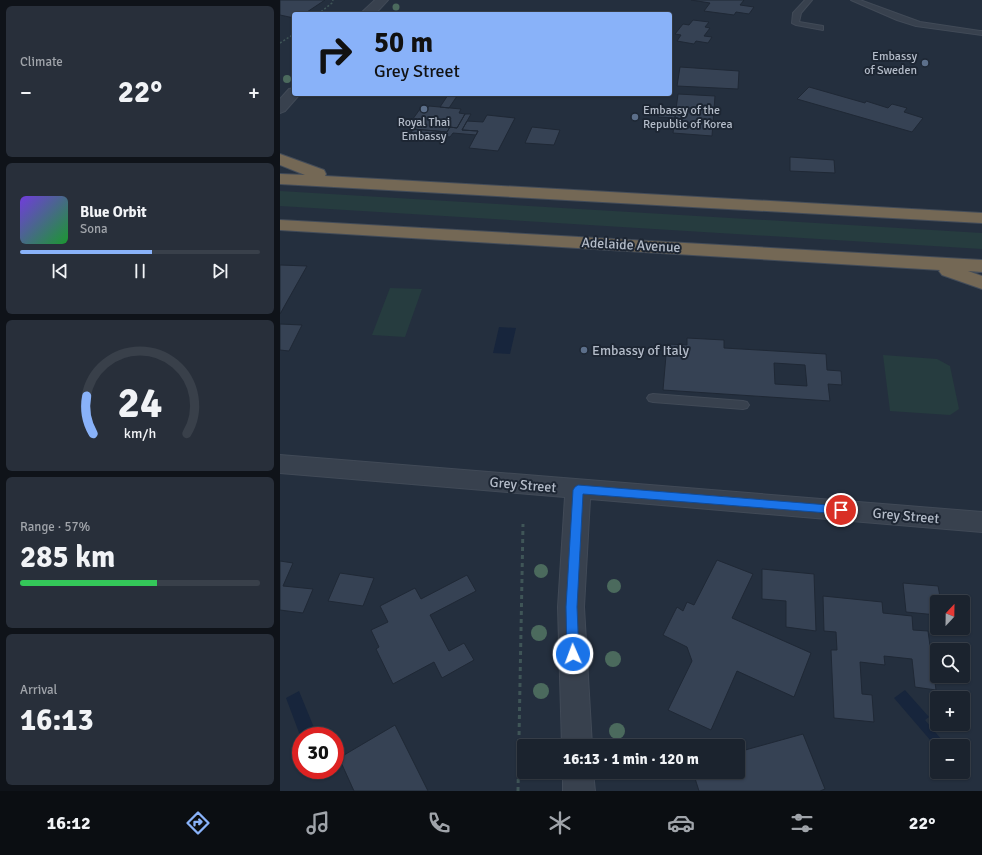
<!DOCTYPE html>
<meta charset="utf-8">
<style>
:root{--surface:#1b232e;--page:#282f3a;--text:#f1f3f6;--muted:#a0a4aa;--line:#39404a;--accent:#89b2f9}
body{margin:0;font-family:Signika,sans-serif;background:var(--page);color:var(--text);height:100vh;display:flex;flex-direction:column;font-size:15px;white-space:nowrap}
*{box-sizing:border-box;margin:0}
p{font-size:13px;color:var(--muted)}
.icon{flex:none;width:22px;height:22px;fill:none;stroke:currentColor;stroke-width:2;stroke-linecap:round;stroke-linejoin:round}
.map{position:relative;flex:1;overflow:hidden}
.details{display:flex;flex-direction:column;gap:6px;padding:6px;background:#0f1319;width:280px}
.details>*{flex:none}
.banner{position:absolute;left:12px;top:12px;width:380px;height:84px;border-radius:4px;box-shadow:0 1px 3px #0004,0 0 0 1px var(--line);background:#89b2f9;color:#111;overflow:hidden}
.needle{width:26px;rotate:22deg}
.buttons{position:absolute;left:650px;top:595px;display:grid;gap:8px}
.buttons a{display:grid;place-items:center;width:40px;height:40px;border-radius:4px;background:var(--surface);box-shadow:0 1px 3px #0004,0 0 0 1px var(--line);font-size:20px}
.speed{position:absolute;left:12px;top:727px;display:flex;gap:8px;font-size:20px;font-weight:700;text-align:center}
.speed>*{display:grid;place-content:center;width:52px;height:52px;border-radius:50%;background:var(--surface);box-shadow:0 1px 3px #0004,0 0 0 1px var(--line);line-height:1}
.speed .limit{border:6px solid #d22;background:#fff;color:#111}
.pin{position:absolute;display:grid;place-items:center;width:34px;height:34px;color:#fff;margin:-17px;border:2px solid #fff;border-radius:50%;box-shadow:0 1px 4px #0007}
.me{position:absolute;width:44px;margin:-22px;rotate:358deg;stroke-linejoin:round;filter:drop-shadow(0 0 3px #0008)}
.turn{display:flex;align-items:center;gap:14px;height:84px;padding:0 16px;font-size:18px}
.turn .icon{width:52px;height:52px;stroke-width:2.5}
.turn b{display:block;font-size:28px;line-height:34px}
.big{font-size:30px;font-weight:700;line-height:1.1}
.details .widget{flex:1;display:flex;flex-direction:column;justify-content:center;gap:6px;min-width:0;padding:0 14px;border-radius:6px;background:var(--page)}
.details .dial{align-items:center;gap:0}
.dial svg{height:104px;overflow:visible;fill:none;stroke:var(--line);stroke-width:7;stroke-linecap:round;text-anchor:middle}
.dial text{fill:var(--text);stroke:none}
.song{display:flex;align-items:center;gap:12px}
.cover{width:48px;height:48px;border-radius:6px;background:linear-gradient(135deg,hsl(260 70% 55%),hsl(130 70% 35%))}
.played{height:4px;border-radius:2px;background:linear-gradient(90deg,var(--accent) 55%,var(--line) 55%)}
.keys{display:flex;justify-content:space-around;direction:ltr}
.heat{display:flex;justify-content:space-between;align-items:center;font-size:22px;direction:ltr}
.charge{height:6px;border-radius:3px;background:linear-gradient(90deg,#34c759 57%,var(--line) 0)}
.trip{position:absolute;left:237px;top:739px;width:228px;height:40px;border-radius:4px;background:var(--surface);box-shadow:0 1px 3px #0004,0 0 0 1px var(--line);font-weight:700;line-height:40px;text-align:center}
.tabs{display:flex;height:64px;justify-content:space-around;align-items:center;background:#0b0e12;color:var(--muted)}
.tabs .icon{width:28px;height:28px}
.tabs .on{color:var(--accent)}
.tabs b{font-size:18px;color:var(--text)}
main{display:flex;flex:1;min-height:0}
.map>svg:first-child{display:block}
</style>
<main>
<section class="details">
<div class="widget"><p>Climate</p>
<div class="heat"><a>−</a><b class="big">22°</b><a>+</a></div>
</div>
<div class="widget">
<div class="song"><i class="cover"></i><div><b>Blue Orbit</b><p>Sona</p></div></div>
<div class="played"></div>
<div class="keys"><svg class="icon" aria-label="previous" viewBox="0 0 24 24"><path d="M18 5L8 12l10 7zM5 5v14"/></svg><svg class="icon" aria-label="pause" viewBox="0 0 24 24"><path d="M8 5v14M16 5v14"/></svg><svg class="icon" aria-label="next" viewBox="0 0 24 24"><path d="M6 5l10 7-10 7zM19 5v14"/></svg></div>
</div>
<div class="widget dial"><svg viewBox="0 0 100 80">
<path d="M14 69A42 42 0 1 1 86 69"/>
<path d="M14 69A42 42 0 0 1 9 40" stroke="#89b2f9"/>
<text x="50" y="56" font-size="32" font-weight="700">24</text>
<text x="50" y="72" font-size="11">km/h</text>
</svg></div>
<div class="widget"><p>Range · 57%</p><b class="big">285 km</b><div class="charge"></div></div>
<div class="widget"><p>Arrival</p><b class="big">16:13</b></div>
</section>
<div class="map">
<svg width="702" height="791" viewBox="0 0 702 791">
<rect width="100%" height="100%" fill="#242f3e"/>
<path fill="#263c3f" d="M0,191L702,233V249L0,206Z
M110,288L142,289L125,337L92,335Z
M603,355L657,359L670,366L679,409L670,415L610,411Z"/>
<path fill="#17253c" d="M219,327L236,328L230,354L213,353Z
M625,690L649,717L645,720L667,746H657V748L614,698Z
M19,691L35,730L25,736H21V738L6,698Z"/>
<path fill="#364254" stroke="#1f2835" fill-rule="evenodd" d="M0,0H45L24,14H14V18L0,15Z
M411,0H464L460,5L474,7L469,14L456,12L454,15L424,11L430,3Z
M413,20L429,22L425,27L430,28L424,36L432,37L428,43L416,41L414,44L397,41L401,35L395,34L403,24L409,25Z
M400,67L459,71L458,89L397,86Z
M529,87L585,103L586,101L608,108L612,104L627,108L624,112L643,118L632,132L517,99Z
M398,94L435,96L432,136L393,133Z
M168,95L177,96L169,108L160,107Z
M149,106L181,109L179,113L185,114L177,128L170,127L167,132L133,129L137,124L130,123L140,109L146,110Z
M379,108H396L395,118L378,117Z
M185,114H191L182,130L198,131L196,135L173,133L170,137L131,133L133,129L167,132L170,127L177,128Z
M207,115L235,118L218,151L189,148L198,131L182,130L187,121L203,122Z
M252,127L280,130L274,145L245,143Z
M510,157L554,160L555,173L510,171Z
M0,265L27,266L0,314Z
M0,324L22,325L9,351L0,350Z
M407,338L444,340V348L546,354L547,370L561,371L562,385L548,384L550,401L383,390L387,344L407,345ZM494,363L525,365L527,386L495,384Z
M437,560L473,574L452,618L531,653L514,697L457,671L431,730L388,710L412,661L407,647L383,635L397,607L403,611L407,602L414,605Z
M0,561L13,563L3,586L33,589L23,613L0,610Z
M482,569L534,574L536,631L506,627V601L482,599Z
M60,573L94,578L83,606L48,601Z
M187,575L196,591L150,615L169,651L184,643L194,660L162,678L154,662L113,684L96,649L99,647L91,630L108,622L100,606L135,588L141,599Z
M623,583L658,586L661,602H657V615L626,612Z
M543,596L602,602L603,613L632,616L633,630L648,631L656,690L635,687L632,659L604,656L605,665L580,662L582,694L592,695L594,722L554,718L551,650H557L556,632L544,631Z
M115,725L148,791H74L59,758Z
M523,734L545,789L540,791H419L413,772H458V752Z"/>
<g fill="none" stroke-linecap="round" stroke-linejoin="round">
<g stroke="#414a57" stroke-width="2">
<path id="service" d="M525,0H532L521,13L519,22L543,26V30L516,25L512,23L513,13Z
M571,0H580L640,22L700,31H702V35L636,26L617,20Z
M373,394L463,401L467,402L469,405L467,408L463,409L373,402L369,401L367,398L369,395Z"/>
</g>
<g stroke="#414a57" stroke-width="2">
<path id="minor" d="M0,455L702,512V532L310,499L304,607L312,746H282L278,607L285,497L0,473Z
M283,772H313L315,791H283Z"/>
</g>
<g stroke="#414a57" stroke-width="2">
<path id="tertiary" d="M95,0H108L95,14H80Z
M14,88V94H20L5,111L0,113V99L9,89Z"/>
</g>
<g stroke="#434c59" stroke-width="2">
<path id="motorway" d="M0,154L44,170L46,174L45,176L702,213V223L0,184V174L25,175L0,165Z
M0,220L702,260V272L688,271L702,276V289L662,275L659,271L660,270L0,230Z"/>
</g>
<path stroke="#3f5557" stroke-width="1.5" stroke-dasharray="2 2" stroke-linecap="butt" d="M38,14L52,3L53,0
M0,43L14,34"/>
<path stroke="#3f5557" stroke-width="3" stroke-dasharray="4 4" stroke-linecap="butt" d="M238,791L243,524"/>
<use href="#service" fill="#38414e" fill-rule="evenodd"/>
<use href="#minor" fill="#38414e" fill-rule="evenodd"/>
<use href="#tertiary" fill="#38414e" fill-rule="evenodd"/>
<use href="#motorway" fill="#746855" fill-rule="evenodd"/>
</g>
<g fill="#4b6a5d">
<circle cx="116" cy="7" r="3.5"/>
<circle cx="7" cy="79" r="4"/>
<circle cx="261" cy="571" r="7"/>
<circle cx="334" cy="586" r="7"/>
<circle cx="259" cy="633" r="8"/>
<circle cx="333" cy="659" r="8"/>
<circle cx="261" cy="691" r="8"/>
<circle cx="337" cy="731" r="8"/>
</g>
<path fill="#1a73e8" stroke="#114b97" d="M298,485L561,506L565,507L566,510L565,513L561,514L303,494L297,607L299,654L297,657L293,659L289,657L287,654L286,607L293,490L295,487Z"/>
<g fill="#5c6f8a" stroke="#1d2633" stroke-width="1.5">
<circle cx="645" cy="63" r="4"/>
<circle cx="144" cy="109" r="4"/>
<circle cx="355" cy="117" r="4"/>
<circle cx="304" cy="350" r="4"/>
</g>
<g text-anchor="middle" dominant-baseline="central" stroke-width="4" stroke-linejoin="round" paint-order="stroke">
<g font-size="12" fill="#b4bcc9" stroke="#1d2633" text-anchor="end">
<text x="637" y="56">Embassy<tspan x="637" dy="14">of Sweden</tspan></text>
<text x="363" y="110" text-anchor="start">Embassy of the<tspan x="363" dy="14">Republic of Korea</tspan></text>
<text x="144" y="122" text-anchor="middle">Royal Thai<tspan x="144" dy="14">Embassy</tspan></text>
</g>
<g font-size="14" fill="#b4bcc9" stroke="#1d2633">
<text transform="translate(351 245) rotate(3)">Adelaide Avenue</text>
<text transform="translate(243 485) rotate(5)">Grey Street</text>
<text transform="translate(626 516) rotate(5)">Grey Street</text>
</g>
<g font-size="14" fill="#b4bcc9" stroke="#1d2633" text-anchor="start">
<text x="312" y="350">Embassy of Italy</text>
</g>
</g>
</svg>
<div class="buttons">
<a><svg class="needle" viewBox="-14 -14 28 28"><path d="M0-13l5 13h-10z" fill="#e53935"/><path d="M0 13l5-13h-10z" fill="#a0a4aa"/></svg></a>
<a><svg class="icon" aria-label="search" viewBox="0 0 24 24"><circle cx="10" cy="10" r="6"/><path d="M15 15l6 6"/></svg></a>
<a>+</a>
<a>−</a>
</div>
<div class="speed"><div class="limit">30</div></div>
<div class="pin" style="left:561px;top:510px;background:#d93025"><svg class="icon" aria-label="arrive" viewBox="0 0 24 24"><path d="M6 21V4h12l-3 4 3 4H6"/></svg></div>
<svg class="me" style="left:293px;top:654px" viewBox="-20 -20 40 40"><circle r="17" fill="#1a73e8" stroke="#fff" stroke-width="3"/><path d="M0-11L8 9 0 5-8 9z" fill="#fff"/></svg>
<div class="trip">16:13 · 1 min · 120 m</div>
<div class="banner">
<div class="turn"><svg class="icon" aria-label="right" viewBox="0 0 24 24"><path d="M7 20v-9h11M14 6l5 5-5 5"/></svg><div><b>50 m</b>Grey Street</div></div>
</div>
</div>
</main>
<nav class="tabs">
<b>16:12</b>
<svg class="icon on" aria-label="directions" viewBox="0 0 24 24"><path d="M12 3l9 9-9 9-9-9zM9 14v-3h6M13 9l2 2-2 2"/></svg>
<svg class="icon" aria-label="music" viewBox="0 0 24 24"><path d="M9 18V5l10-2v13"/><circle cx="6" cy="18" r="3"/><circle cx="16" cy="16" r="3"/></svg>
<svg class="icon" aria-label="phone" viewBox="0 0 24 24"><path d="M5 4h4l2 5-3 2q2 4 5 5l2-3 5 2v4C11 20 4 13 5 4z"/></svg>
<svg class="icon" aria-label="climate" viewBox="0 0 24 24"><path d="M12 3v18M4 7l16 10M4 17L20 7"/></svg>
<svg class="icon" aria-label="car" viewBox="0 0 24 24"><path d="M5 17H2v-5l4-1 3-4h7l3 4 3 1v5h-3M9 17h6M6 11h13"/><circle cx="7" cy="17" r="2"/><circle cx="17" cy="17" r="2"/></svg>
<svg class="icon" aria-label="filters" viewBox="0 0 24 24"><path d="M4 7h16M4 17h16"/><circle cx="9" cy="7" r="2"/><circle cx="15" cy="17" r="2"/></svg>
<b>22°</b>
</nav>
